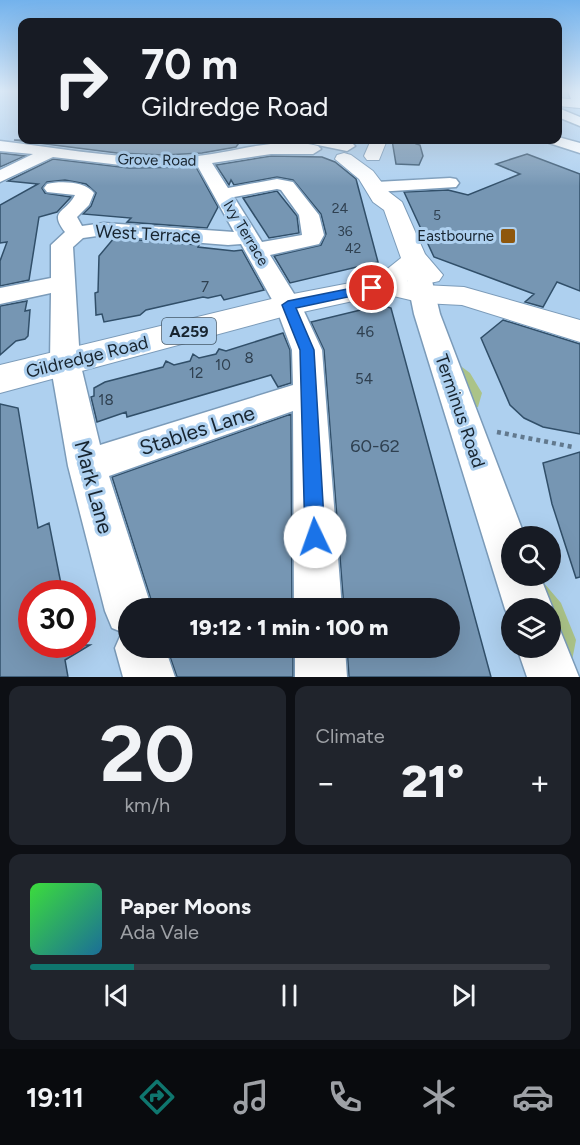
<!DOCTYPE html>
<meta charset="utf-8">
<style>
:root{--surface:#171b24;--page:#20242c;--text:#f1f3f6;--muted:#9ea1a6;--line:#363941;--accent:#0f766e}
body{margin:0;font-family:Figtree,sans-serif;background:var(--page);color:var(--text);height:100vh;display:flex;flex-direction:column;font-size:22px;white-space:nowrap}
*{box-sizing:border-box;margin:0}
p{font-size:20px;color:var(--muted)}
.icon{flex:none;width:33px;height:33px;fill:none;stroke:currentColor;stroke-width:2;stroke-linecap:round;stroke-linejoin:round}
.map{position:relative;height:677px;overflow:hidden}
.details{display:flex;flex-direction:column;gap:9px;padding:9px;background:#0d0f14;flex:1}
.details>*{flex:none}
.banner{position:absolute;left:18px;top:18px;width:544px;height:126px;border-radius:12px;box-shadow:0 6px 24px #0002;background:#171b24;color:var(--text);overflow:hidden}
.controls{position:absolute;left:501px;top:526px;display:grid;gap:12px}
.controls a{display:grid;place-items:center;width:60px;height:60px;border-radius:50%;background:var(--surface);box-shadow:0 6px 24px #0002;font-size:30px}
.speed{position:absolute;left:18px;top:580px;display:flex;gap:12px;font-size:30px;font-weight:700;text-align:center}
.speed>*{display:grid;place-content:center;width:78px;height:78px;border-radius:50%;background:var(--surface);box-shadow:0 6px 24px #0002;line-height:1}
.speed .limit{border:9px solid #d22;background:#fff;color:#111}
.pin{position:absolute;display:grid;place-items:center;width:51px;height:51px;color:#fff;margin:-26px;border:3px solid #fff;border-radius:50%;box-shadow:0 2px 6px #0007}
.me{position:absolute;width:66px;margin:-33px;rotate:357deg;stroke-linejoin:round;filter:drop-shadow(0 0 4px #0008)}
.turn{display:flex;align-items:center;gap:21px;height:126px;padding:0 24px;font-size:27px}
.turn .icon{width:78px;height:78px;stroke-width:2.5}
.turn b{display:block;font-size:42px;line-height:51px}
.big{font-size:45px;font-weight:800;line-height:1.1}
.details .card{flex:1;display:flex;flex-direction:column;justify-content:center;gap:9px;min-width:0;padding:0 21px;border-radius:12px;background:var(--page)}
.details .dial{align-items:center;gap:0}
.dial b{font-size:78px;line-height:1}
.song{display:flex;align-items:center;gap:18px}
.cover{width:72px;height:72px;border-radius:9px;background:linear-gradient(135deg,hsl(120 70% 55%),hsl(200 70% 35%))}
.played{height:6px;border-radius:3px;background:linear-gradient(90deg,var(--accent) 20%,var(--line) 20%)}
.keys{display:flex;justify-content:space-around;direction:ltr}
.heat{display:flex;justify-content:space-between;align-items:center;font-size:33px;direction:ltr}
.details .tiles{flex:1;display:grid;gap:9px;grid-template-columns:1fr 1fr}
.card:last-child{grid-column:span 2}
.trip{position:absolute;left:118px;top:598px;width:342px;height:60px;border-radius:30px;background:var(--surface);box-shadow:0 6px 24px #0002;font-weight:800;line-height:60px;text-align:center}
.menu{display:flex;height:96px;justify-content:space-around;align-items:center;background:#090b0e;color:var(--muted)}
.menu .icon{width:42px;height:42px}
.menu .on{color:var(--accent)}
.menu b{font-size:27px;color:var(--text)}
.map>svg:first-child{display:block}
</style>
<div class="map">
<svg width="580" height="677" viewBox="0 0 580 677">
<rect width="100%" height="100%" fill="#aed0ef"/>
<path fill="#abc388" d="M454,361L470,373L482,393L478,407L472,408Z
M538,576L561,603L576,640L570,671L551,619L550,609Z"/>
<path fill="#7696b3" stroke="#314f69" stroke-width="1.5" d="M14,140H241L236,147L202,153L164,155L117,153Z
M392,140H416V144L420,145L423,156L419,165L396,164Z
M0,153L25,156L0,167Z
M527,154L580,174V291L557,282L543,307L525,302L534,294L434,257L404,192L448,190L468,195L520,174L496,164Z
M271,156L322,157L335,162L356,179L378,262L290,283L274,256L321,245L326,234L321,214L293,180L277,177L234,185L231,180L229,185L216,165Z
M53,159L129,168L196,167L218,207L207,228L127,222L131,218L83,214L91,206L96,193L86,184L65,180L47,182L42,188L45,193L71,197L57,212L39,217L29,280L0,286V261L7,242L0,243V205L38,184L8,181Z
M277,191L297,216L299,233L269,238L243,198Z
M114,238L199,245L198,247L234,251L242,250L264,290L224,300L221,295L208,298L203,297L146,310L140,315L104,322L102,314L96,315L95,293L98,292L99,256Z
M27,301L25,311L30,310L28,336L25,339L16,341L0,355V306Z
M381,305L391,308L491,677H349L347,648H450V609H344L324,350L311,322Z
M503,320L580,344V434L543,427L524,418L510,405L481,338Z
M283,333L290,350L291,383L278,387L271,375L127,417L126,412L97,422L91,397L94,396V388L105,382L163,367L166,361L174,365L190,361L193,354L199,358L216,354L219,349L226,351Z
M0,404L18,408L38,528L49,523L63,594H32V645H90L65,660L68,677H0Z
M291,414L292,609H154L112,477Z
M580,452V577L576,578L552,504L543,463Z
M167,648H293V677H177Z"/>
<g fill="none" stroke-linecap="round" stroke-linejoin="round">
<g stroke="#7b9bb9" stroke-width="3">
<path id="minor" d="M568,91H580V107H574Z
M558,108L580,117V126L558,117Z
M558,137L580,143V153L549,143L547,140H558Z
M306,140H336L352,143L355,146L347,151L308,143Z
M0,141C61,148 125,161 187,157C228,155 277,135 318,146L321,149L313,154H271L212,163L228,188L277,179L293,182L319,215L324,235L319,244L270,255L301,305L322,350L342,609H294L293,411L109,476L152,609H129V648H165L175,677H123L115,648L122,632L112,628L105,611L68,466L50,362L51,293L0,304V288L51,278V245L65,232C48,210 66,213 75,195L47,192L44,188L47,184C60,181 85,181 94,193L89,205L77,217L82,226L104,223L234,232L197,165L129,166L53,157L0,182V170L33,154L0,151ZM277,189L281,190L299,215L302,235L262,242L234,197ZM104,235L228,245L241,244L275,305L292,350L293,385L100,445L80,362L73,247L83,238Z
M450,178L456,179L459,183L456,187L376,192L370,191L367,187L370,183L376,182Z
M415,253L423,255L427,260L440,314L525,537H512V576H540L553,609L550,614V609H512V624L505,609L414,314L403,260L407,255Z
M550,626L560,630L579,677H527L517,648H550Z
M295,648H345L347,677H295Z"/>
</g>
<g stroke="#7b9bb9" stroke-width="2">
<path id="major" d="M558,98L580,100V108L558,106Z
M371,140H387L379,160H367L364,156Z
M344,153L351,155L373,171L389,192L402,202L425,254L443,275L439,281C428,284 421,284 414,275L407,281L423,285L464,287L580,320V342L462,305L423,303L385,294L289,315L0,393V365L288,295L376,278L401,258L384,210L373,202L359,179L335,159L337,155Z"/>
</g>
<path stroke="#62798e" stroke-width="4.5" stroke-dasharray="4 4" stroke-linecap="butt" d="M497,432L573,447"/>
<use href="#minor" fill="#fff" fill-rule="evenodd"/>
<use href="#major" fill="#fff" fill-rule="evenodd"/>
</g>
<linearGradient id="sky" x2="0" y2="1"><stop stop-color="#73b2ec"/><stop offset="0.49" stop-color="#dbeaf8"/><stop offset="1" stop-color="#dbeaf8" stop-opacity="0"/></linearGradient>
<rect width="580" height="186" fill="url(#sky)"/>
<path fill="#1a73e8" stroke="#114b97" stroke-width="1.5" d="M372,284L376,285V291L296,308L314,350L325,537L322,544L315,547L308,544L305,537L300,350L282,305L288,301Z"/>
<rect fill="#8e570d" stroke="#aed0ef" stroke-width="2" x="500" y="228" width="16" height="16" rx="3"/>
<g text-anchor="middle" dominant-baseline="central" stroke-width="6" stroke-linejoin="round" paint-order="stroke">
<g font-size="14" fill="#2f4050">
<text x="340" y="208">24</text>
<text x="437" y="215">5</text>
<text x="345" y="231">36</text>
<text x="353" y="248">42</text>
</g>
<g font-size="15" fill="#17242f" stroke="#aed0ef">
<text transform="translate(157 160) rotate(1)">Grove Road</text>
<text transform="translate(246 233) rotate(59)">Ivy Terrace</text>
</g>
<g font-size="15" fill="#17242f" stroke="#aed0ef" text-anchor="end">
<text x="494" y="236">Eastbourne</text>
</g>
<g font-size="15" fill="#2f4050">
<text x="205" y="287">7</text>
<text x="365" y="332">46</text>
<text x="249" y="358">8</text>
<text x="223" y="365">10</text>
<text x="196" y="373">12</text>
<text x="364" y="379">54</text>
<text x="106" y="400">18</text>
</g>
<rect fill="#aed0ef" stroke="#445869" stroke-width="1.5" x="162" y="318" width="54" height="26" rx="4.5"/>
<g font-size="16" font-weight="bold" fill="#17242f">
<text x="189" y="331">A259</text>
</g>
<g font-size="18" fill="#17242f" stroke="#aed0ef">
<text transform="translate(148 234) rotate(3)">West Terrace</text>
<text transform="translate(87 357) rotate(-14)">Gildredge Road</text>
<text transform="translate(460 411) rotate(71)">Terminus Road</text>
</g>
<g font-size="18" fill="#2f4050">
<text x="375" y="446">60-62</text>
</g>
<g font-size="21" fill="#17242f" stroke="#aed0ef">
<text transform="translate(197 430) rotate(-18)">Stables Lane</text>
<text transform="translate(94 487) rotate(75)">Mark Lane</text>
</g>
</g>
</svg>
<div class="controls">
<a><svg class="icon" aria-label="search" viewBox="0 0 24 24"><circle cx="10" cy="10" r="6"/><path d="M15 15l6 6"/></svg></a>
<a><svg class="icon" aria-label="layers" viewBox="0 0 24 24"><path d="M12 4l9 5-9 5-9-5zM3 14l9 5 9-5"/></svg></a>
</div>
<div class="speed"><div class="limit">30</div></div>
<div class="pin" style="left:372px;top:288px;background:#d93025"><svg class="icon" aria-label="arrive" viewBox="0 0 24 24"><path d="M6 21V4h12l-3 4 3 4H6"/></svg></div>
<svg class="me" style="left:315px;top:537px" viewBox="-20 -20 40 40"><circle r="19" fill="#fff"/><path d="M0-13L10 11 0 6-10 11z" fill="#1a73e8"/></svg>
<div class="trip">19:12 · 1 min · 100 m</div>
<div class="banner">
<div class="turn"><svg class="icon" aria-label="right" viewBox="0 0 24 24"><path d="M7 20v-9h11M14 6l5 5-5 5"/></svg><div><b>70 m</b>Gildredge Road</div></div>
</div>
</div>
<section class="details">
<div class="tiles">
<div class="card dial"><b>20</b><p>km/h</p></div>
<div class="card"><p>Climate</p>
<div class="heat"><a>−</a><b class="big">21°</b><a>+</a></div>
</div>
<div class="card">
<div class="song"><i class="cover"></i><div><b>Paper Moons</b><p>Ada Vale</p></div></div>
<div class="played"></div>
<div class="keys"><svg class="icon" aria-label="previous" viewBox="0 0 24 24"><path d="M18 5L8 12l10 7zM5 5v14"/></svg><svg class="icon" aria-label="pause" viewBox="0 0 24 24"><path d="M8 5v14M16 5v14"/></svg><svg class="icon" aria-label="next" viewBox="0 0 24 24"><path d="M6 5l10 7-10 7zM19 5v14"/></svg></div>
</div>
</div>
</section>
<nav class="menu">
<b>19:11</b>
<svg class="icon on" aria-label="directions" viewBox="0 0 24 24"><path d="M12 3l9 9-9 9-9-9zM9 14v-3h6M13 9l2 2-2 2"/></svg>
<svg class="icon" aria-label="music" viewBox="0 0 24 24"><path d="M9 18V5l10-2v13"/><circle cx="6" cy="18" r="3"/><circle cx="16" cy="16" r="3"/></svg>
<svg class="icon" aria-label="phone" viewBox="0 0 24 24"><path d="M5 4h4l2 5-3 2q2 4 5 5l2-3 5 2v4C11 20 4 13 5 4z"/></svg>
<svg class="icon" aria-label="climate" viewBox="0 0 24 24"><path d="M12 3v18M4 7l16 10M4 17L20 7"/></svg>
<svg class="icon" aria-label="car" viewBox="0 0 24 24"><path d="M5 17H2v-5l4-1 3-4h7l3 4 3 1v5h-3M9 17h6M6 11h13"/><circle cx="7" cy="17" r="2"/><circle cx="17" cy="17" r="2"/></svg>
</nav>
